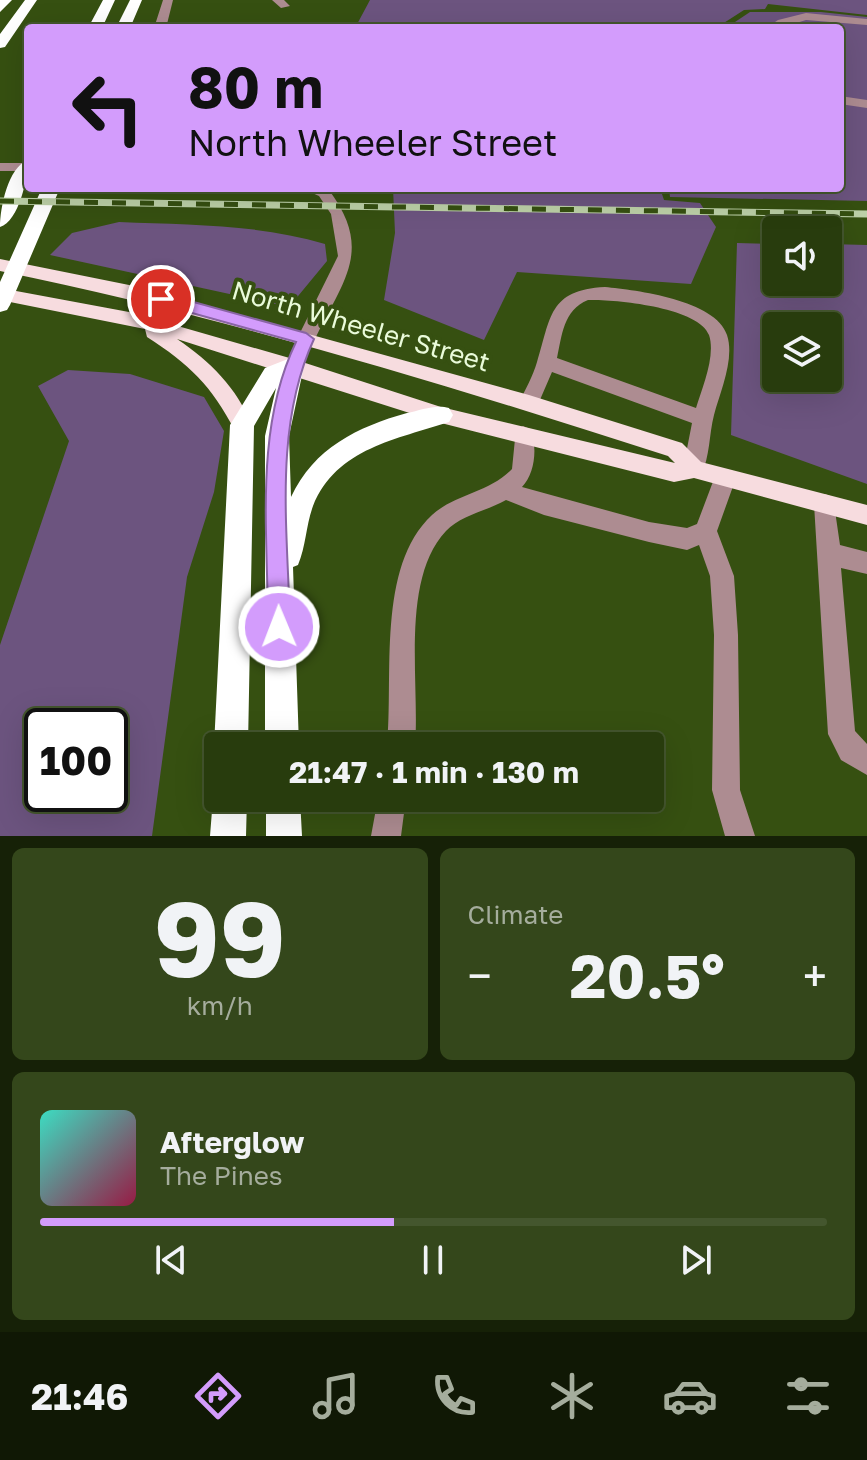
<!DOCTYPE html>
<meta charset="utf-8">
<style>
:root{--surface:#283c0d;--page:#34471b;--text:#f1f3f6;--muted:#a5ad9d;--line:#44562e;--accent:#d39cfc}
body{margin:0;font-family:"Golos Text",sans-serif;background:var(--page);color:var(--text);height:100vh;display:flex;flex-direction:column;font-size:30px;white-space:nowrap}
*{box-sizing:border-box;margin:0}
p{font-size:26px;color:var(--muted)}
.icon{flex:none;width:44px;height:44px;fill:none;stroke:currentColor;stroke-width:2;stroke-linecap:round;stroke-linejoin:round}
.map{position:relative;height:836px;overflow:hidden}
.details{display:flex;flex-direction:column;gap:12px;padding:12px;background:#162107;flex:1}
.details>*{flex:none}
.hud{position:absolute;left:24px;top:24px;width:820px;height:168px;border-radius:8px;box-shadow:0 8px 32px #0002,0 0 0 2px var(--line);background:#d39cfc;color:#111;overflow:hidden}
.controls{position:absolute;left:762px;top:216px;display:grid;gap:16px}
.controls a{display:grid;place-items:center;width:80px;height:80px;border-radius:8px;background:var(--surface);box-shadow:0 8px 32px #0002,0 0 0 2px var(--line);font-size:40px}
.speed{position:absolute;left:24px;top:708px;display:flex;gap:16px;font-size:40px;font-weight:700;text-align:center}
.speed>*{display:grid;place-content:center;width:104px;height:104px;border-radius:50%;background:var(--surface);box-shadow:0 8px 32px #0002,0 0 0 2px var(--line);line-height:1}
.speed .limit{border:4px solid #111;border-radius:12px;background:#fff;color:#111}
.pin{position:absolute;display:grid;place-items:center;width:68px;height:68px;color:#fff;margin:-34px;border:4px solid #fff;border-radius:50%;box-shadow:0 2px 8px #0007}
.me{position:absolute;width:88px;margin:-44px;rotate:359deg;stroke-linejoin:round;filter:drop-shadow(0 0 6px #0008)}
.turn{display:flex;align-items:center;gap:28px;height:168px;padding:0 32px;font-size:36px}
.turn .icon{width:104px;height:104px;stroke-width:2.5}
.turn b{display:block;font-size:56px;line-height:68px}
.big{font-size:60px;font-weight:700;line-height:1.1}
.details .tile{flex:1;display:flex;flex-direction:column;justify-content:center;gap:12px;min-width:0;padding:0 28px;border-radius:12px;background:var(--page)}
.details .dial{align-items:center;gap:0}
.dial b{font-size:104px;line-height:1}
.song{display:flex;align-items:center;gap:24px}
.cover{width:96px;height:96px;border-radius:12px;background:linear-gradient(135deg,hsl(170 70% 55%),hsl(340 70% 35%))}
.played{height:8px;border-radius:4px;background:linear-gradient(90deg,var(--accent) 45%,var(--line) 45%)}
.keys{display:flex;justify-content:space-around;direction:ltr}
.heat{display:flex;justify-content:space-between;align-items:center;font-size:44px;direction:ltr}
.details .tiles{flex:1;display:grid;gap:12px;grid-template-columns:1fr 1fr}
.tile:last-child{grid-column:span 2}
.trip{position:absolute;left:204px;top:732px;width:460px;height:80px;border-radius:8px;background:var(--surface);box-shadow:0 8px 32px #0002,0 0 0 2px var(--line);font-weight:700;line-height:80px;text-align:center}
.dock{display:flex;height:128px;justify-content:space-around;align-items:center;background:#101805;color:var(--muted)}
.dock .icon{width:56px;height:56px}
.dock .current{color:var(--accent)}
.dock b{font-size:36px;color:var(--text)}
.map>svg:first-child{display:block}
</style>
<div class="map">
<svg width="867" height="836" viewBox="0 0 867 836">
<rect width="100%" height="100%" fill="#365011"/>
<path fill="#6c547f" fill-rule="evenodd" d="M370,0H867V15L768,4L765,9L744,10L716,28H355Z
M750,12H821L867,17V201L670,197L669,188H840V28H726Z
M393,188H660L664,200L700,203L716,227L691,284L517,272L484,340L384,300L395,233Z
M119,222C188,225 259,224 325,244L327,261L289,307L50,255L72,233Z
M737,243L776,244V282H828V244L867,245V484L731,435ZM776,326H828V378H776Z
M68,370L130,374L204,397L224,431L214,492L187,577L152,836H0V645L69,441L38,386ZM110,726V794H42V726Z"/>
<g fill="none" stroke-linecap="round" stroke-linejoin="round">
<path fill="#ad8c91" fill-rule="evenodd" d="M163,0H173L166,28H154Z
M272,0H284L290,6L281,8Z
M806,13L867,19V25L806,20L780,28H766L778,20Z
M840,96L867,100V108L840,104Z
M0,163H28V171H0Z
M301,188L329,190C374,251 343,280 315,339L306,346L297,339L338,256L331,214L319,196Z
M605,287C636,290 716,300 727,335C735,359 720,392 714,415C709,434 710,457 701,475L694,478L687,475L683,469L692,423L552,372L536,409H522L519,403C525,390 533,376 537,362C551,318 548,290 605,287ZM588,300C613,299 699,307 709,335C716,356 702,388 696,408L557,358C562,336 563,310 588,300Z
M523,426L530,429C538,446 535,474 522,487L649,522L687,528L697,524L717,471L725,469L733,471L736,478L717,531L734,576L738,635L740,790L755,836H725L712,790L714,635L710,576L699,545L687,550L649,542L544,515L506,500C487,511 461,515 446,531C400,580 420,683 415,746H387C394,677 376,567 432,515C455,494 489,493 512,469L516,429Z
M825,494L833,497L840,545L867,552V574L841,568L855,731L867,744V775L841,760L828,734L814,504L817,497Z
M378,798H406L401,836H371Z"/>
<path fill="#f7dcdf" fill-rule="evenodd" d="M0,259L134,286L529,395L682,443L701,462L867,505V525L694,478L674,482L441,423L177,339C211,362 236,387 252,425L249,431L242,433L235,431C212,386 189,364 147,337L145,329L0,300V288L129,312L293,359L441,407L675,463L668,456C448,385 226,317 0,271Z"/>
<path fill="#fff" fill-rule="evenodd" d="M0,0H12L0,12Z
M25,0H37L5,47L0,48V34Z
M103,0H115L102,28H88Z
M130,0H142L130,28H116Z
M28,160C28,178 19,221 0,227C0,208 8,167 28,160Z
M42,188H60L10,305L7,310L0,312V282Z
M293,357L301,360L304,366L289,436L291,497C314,448 357,427 407,413C421,410 436,404 449,408L453,415L449,422C398,439 336,448 313,506C306,525 306,546 298,565L293,567L299,746H265V436L276,388L254,426L248,746H218V754L214,746L230,425L265,368Z
M218,786V798H247L246,836H210L213,798Z
M266,798H300L302,836H266Z"/>
<g stroke="#bcd0a7" stroke-width="7">
<path id="rail" d="M0,201L867,214"/>
</g>
<use href="#rail" stroke="#365011" stroke-width="5" stroke-dasharray="14" stroke-linecap="butt"/>
</g>
<path fill="#d39cfc" stroke="#8965a4" stroke-width="2" d="M161,293L306,333L314,339C273,428 288,531 290,627L287,635L279,638L271,635L268,627C268,533 254,429 296,342L156,303L154,299Z"/>
<g text-anchor="middle" dominant-baseline="central" stroke-width="8" stroke-linejoin="round" paint-order="stroke">
<g font-size="26" fill="#eafbda" stroke="#365011">
<text transform="translate(361 326) rotate(16)">North Wheeler Street</text>
</g>
</g>
</svg>
<div class="controls">
<a><svg class="icon" aria-label="sound" viewBox="0 0 24 24"><path d="M4 9h4l5-4v14l-5-4H4zM17 9q2 3 0 6"/></svg></a>
<a><svg class="icon" aria-label="layers" viewBox="0 0 24 24"><path d="M12 4l9 5-9 5-9-5zM3 14l9 5 9-5"/></svg></a>
</div>
<div class="speed"><div class="limit">100</div></div>
<div class="pin" style="left:161px;top:299px;background:#d93025"><svg class="icon" aria-label="arrive" viewBox="0 0 24 24"><path d="M6 21V4h12l-3 4 3 4H6"/></svg></div>
<svg class="me" style="left:279px;top:627px" viewBox="-20 -20 40 40"><circle r="17" fill="#d39cfc" stroke="#fff" stroke-width="3"/><path d="M0-11L8 9 0 5-8 9z" fill="#fff"/></svg>
<div class="trip">21:47 · 1 min · 130 m</div>
<div class="hud">
<div class="turn"><svg class="icon" aria-label="left" viewBox="0 0 24 24"><path d="M17 20v-9H6M10 6l-5 5 5 5"/></svg><div><b>80 m</b>North Wheeler Street</div></div>
</div>
</div>
<section class="details">
<div class="tiles">
<div class="tile dial"><b>99</b><p>km/h</p></div>
<div class="tile"><p>Climate</p>
<div class="heat"><a>−</a><b class="big">20.5°</b><a>+</a></div>
</div>
<div class="tile">
<div class="song"><i class="cover"></i><div><b>Afterglow</b><p>The Pines</p></div></div>
<div class="played"></div>
<div class="keys"><svg class="icon" aria-label="previous" viewBox="0 0 24 24"><path d="M18 5L8 12l10 7zM5 5v14"/></svg><svg class="icon" aria-label="pause" viewBox="0 0 24 24"><path d="M8 5v14M16 5v14"/></svg><svg class="icon" aria-label="next" viewBox="0 0 24 24"><path d="M6 5l10 7-10 7zM19 5v14"/></svg></div>
</div>
</div>
</section>
<nav class="dock">
<b>21:46</b>
<svg class="icon current" aria-label="directions" viewBox="0 0 24 24"><path d="M12 3l9 9-9 9-9-9zM9 14v-3h6M13 9l2 2-2 2"/></svg>
<svg class="icon" aria-label="music" viewBox="0 0 24 24"><path d="M9 18V5l10-2v13"/><circle cx="6" cy="18" r="3"/><circle cx="16" cy="16" r="3"/></svg>
<svg class="icon" aria-label="phone" viewBox="0 0 24 24"><path d="M5 4h4l2 5-3 2q2 4 5 5l2-3 5 2v4C11 20 4 13 5 4z"/></svg>
<svg class="icon" aria-label="climate" viewBox="0 0 24 24"><path d="M12 3v18M4 7l16 10M4 17L20 7"/></svg>
<svg class="icon" aria-label="car" viewBox="0 0 24 24"><path d="M5 17H2v-5l4-1 3-4h7l3 4 3 1v5h-3M9 17h6M6 11h13"/><circle cx="7" cy="17" r="2"/><circle cx="17" cy="17" r="2"/></svg>
<svg class="icon" aria-label="filters" viewBox="0 0 24 24"><path d="M4 7h16M4 17h16"/><circle cx="9" cy="7" r="2"/><circle cx="15" cy="17" r="2"/></svg>
</nav>
